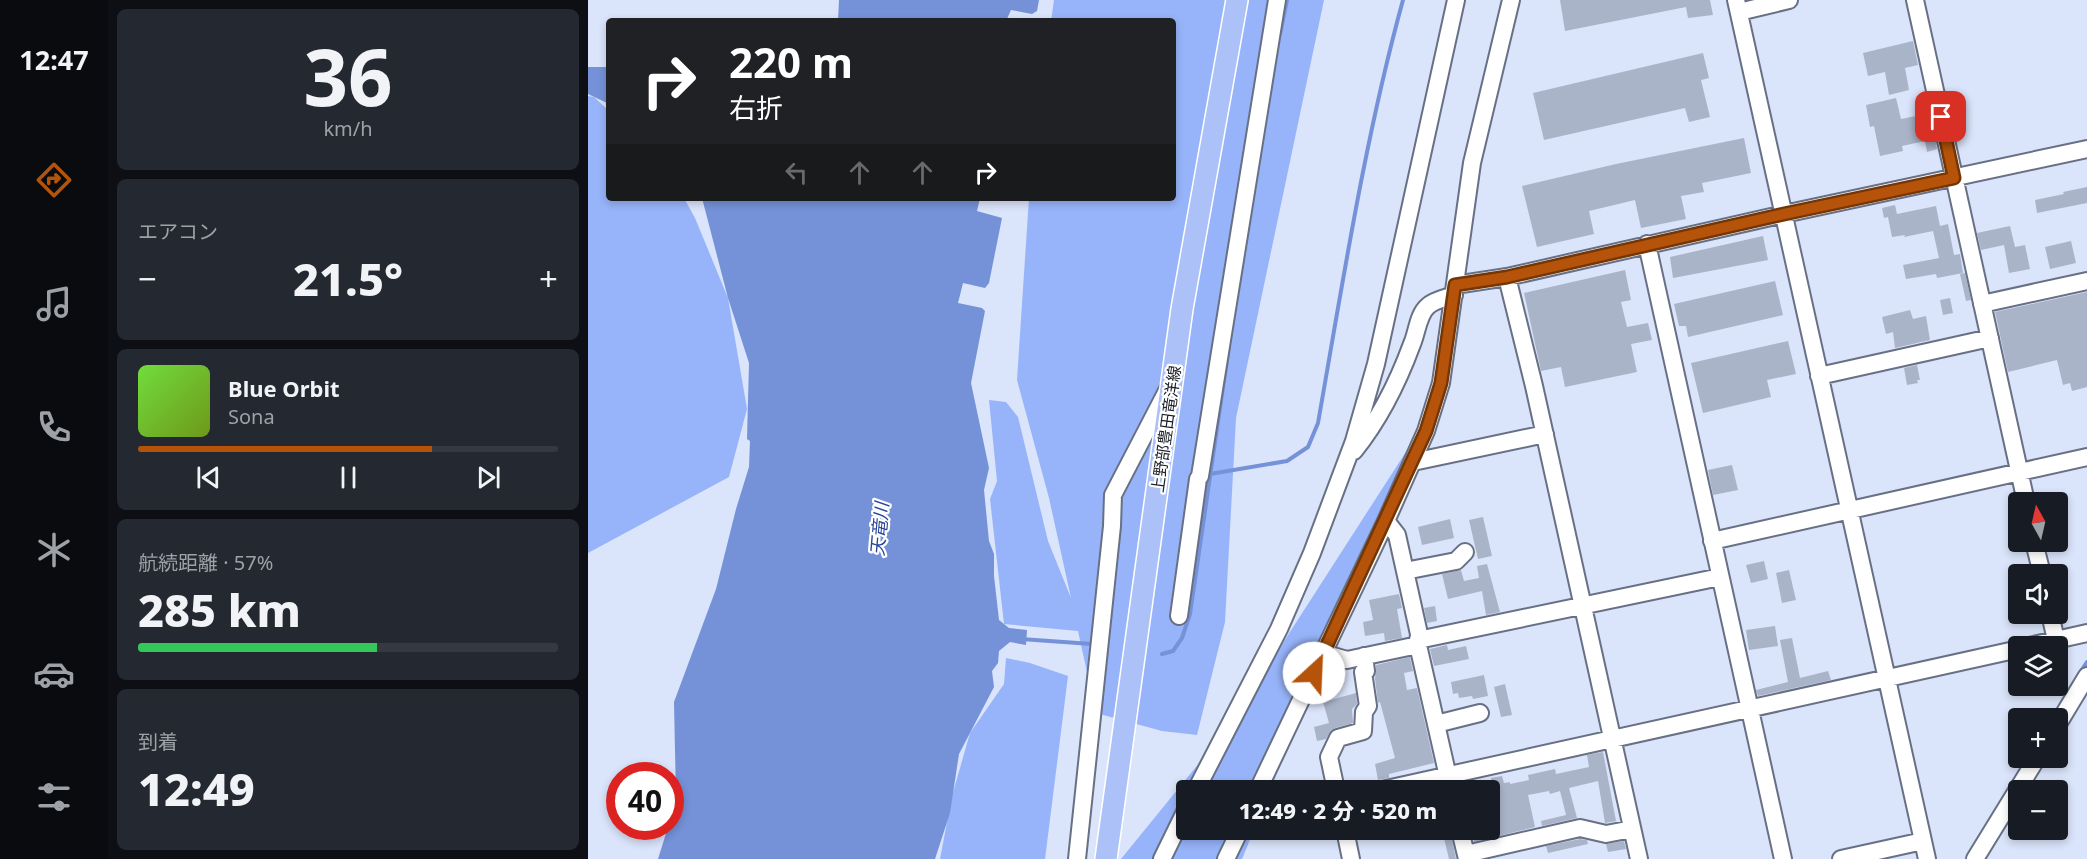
<!DOCTYPE html>
<html lang="ja">
<meta charset="utf-8">
<style>
:root{--surface:#171b24;--page:#242831;--text:#f1f3f6;--muted:#9ea1a6;--line:#363941;--accent:#b45309}
body{margin:0;font-family:"Noto Sans","Noto Sans JP",sans-serif;background:var(--page);color:var(--text);height:100vh;display:flex;flex-direction:column;font-size:22px;white-space:nowrap}
*{box-sizing:border-box;margin:0}
p{font-size:20px;color:var(--muted)}
.icon{flex:none;width:33px;height:33px;fill:none;stroke:currentColor;stroke-width:2;stroke-linecap:round;stroke-linejoin:round}
.map{position:relative;flex:1;overflow:hidden}
.sheet{display:flex;flex-direction:column;gap:9px;padding:9px;background:#0d0f14;width:480px}
.sheet>*{flex:none}
.guide{position:absolute;left:18px;top:18px;width:570px;height:183px;border-radius:6px;box-shadow:0 3px 9px #0003;background:#202124;color:#fff;overflow:hidden}
.needle{width:39px;rotate:352deg}
.fabs{position:absolute;left:1420px;top:492px;display:grid;gap:12px}
.fabs a{display:grid;place-items:center;width:60px;height:60px;border-radius:6px;background:var(--surface);box-shadow:0 3px 9px #0003;font-size:30px}
.speed{position:absolute;left:18px;top:762px;display:flex;gap:12px;font-size:30px;font-weight:700;text-align:center}
.speed>*{display:grid;place-content:center;width:78px;height:78px;border-radius:50%;background:var(--surface);box-shadow:0 3px 9px #0003;line-height:1}
.speed .limit{border:9px solid #d22;background:#fff;color:#111}
.pin{position:absolute;display:grid;place-items:center;width:51px;height:51px;color:#fff;margin:-26px;border-radius:12px;box-shadow:0 3px 9px #0006}
.me{position:absolute;width:66px;margin:-33px;rotate:25deg;stroke-linejoin:round;filter:drop-shadow(0 0 4px #0008)}
.turn{display:flex;align-items:center;gap:21px;height:126px;padding:0 24px;font-size:27px}
.turn .icon{width:78px;height:78px;stroke-width:2.5}
.turn b{display:block;font-size:42px;line-height:51px}
.lanes{display:flex;align-items:center;height:57px;padding:0 24px;background:#0003;justify-content:center;gap:30px;direction:ltr}
.lanes .off{opacity:.35}
.big{font-size:45px;font-weight:800;line-height:1.1}
.sheet .card{flex:1;display:flex;flex-direction:column;justify-content:center;gap:9px;min-width:0;padding:0 21px;border-radius:9px;background:var(--page)}
.sheet .dial{align-items:center;gap:0}
.dial b{font-size:78px;line-height:1}
.song{display:flex;align-items:center;gap:18px}
.cover{width:72px;height:72px;border-radius:9px;background:linear-gradient(135deg,hsl(100 70% 55%),hsl(80 70% 35%))}
.played{height:6px;border-radius:3px;background:linear-gradient(90deg,var(--accent) 70%,var(--line) 70%)}
.keys{display:flex;justify-content:space-around;direction:ltr}
.heat{display:flex;justify-content:space-between;align-items:center;font-size:33px;direction:ltr}
.charge{height:9px;border-radius:4px;background:linear-gradient(90deg,#34c759 57%,var(--line) 0)}
.trip{position:absolute;left:588px;top:780px;width:324px;height:60px;border-radius:6px;background:var(--surface);box-shadow:0 3px 9px #0003;font-weight:800;line-height:60px;text-align:center}
main{display:flex;flex:1;min-height:0}
.menu{display:flex;flex-direction:column;width:108px;justify-content:space-around;align-items:center;background:#090b0e;color:var(--muted)}
.menu .icon{width:42px;height:42px}
.menu .selected{color:var(--accent)}
.menu b{font-size:27px;color:var(--text)}
.map>svg:first-child{display:block}
</style>
<main>
<nav class="menu">
<b>12:47</b>
<svg class="icon selected" aria-label="directions" viewBox="0 0 24 24"><path d="M12 3l9 9-9 9-9-9zM9 14v-3h6M13 9l2 2-2 2"/></svg>
<svg class="icon" aria-label="music" viewBox="0 0 24 24"><path d="M9 18V5l10-2v13"/><circle cx="6" cy="18" r="3"/><circle cx="16" cy="16" r="3"/></svg>
<svg class="icon" aria-label="phone" viewBox="0 0 24 24"><path d="M5 4h4l2 5-3 2q2 4 5 5l2-3 5 2v4C11 20 4 13 5 4z"/></svg>
<svg class="icon" aria-label="climate" viewBox="0 0 24 24"><path d="M12 3v18M4 7l16 10M4 17L20 7"/></svg>
<svg class="icon" aria-label="car" viewBox="0 0 24 24"><path d="M5 17H2v-5l4-1 3-4h7l3 4 3 1v5h-3M9 17h6M6 11h13"/><circle cx="7" cy="17" r="2"/><circle cx="17" cy="17" r="2"/></svg>
<svg class="icon" aria-label="filters" viewBox="0 0 24 24"><path d="M4 7h16M4 17h16"/><circle cx="9" cy="7" r="2"/><circle cx="15" cy="17" r="2"/></svg>
</nav>
<section class="sheet">
<div class="card dial"><b>36</b><p>km/h</p></div>
<div class="card"><p>エアコン</p>
<div class="heat"><a>−</a><b class="big">21.5°</b><a>+</a></div>
</div>
<div class="card">
<div class="song"><i class="cover"></i><div><b>Blue Orbit</b><p>Sona</p></div></div>
<div class="played"></div>
<div class="keys"><svg class="icon" aria-label="previous" viewBox="0 0 24 24"><path d="M18 5L8 12l10 7zM5 5v14"/></svg><svg class="icon" aria-label="pause" viewBox="0 0 24 24"><path d="M8 5v14M16 5v14"/></svg><svg class="icon" aria-label="next" viewBox="0 0 24 24"><path d="M6 5l10 7-10 7zM19 5v14"/></svg></div>
</div>
<div class="card"><p>航続距離 · 57%</p><b class="big">285 km</b><div class="charge"></div></div>
<div class="card"><p>到着</p><b class="big">12:49</b></div>
</section>
<div class="map">
<svg width="1499" height="859" viewBox="0 0 1499 859">
<rect width="100%" height="100%" fill="#dae4fa"/>
<path fill="#97b4fa" d="M466,0H736L648,418L637,622L609,735L574,731L508,713L490,631L416,624L402,499L409,481L401,400L418,402L430,417L460,541L483,598L461,498L429,380L441,198H585V21H463Z
M0,96L6,97L21,111V198H96L107,218L140,298L159,409L141,477L0,553Z
M823,444L682,790H598V830H666L654,859H533L642,725Z
M418,658L442,663L480,676L457,859H352L364,796L382,733L416,684Z"/>
<path fill="#7592d9" d="M251,0H451L449,11L444,14L423,10L418,21H250Z
M0,67H21V104L0,94Z
M114,198H392L389,211L414,218L401,283L397,288L375,283L370,303L394,308L397,311L383,383L401,468L396,490L401,541L406,554V576L411,620L421,628L439,630L438,645L422,642L411,651L410,663L404,671L406,687L371,754L362,813L347,859H70L80,827L82,826L83,817L88,798L86,702L128,589L148,509L161,467L162,441L159,439L161,363L140,298Z"/>
<g fill="none" stroke-linecap="round" stroke-linejoin="round">
<path stroke="#7592d9" stroke-width="4" d="M692,34L699,0
M666,185L672,154
M622,474L699,461L720,447L730,423C755,281 777,138 815,0
M433,639L504,644
M574,654L585,651L594,638L602,614L641,346
M1493,671L1499,662"/>
</g>
<path fill="#aab4c9" d="M972,0H1122L1125,15L1100,18L1098,7L977,31Z
M1325,41L1330,65L1317,68L1321,90L1301,95L1297,72L1280,76L1275,53Z
M1115,53L1121,78L1113,80L1122,117L1101,122L1097,108L956,140L945,93Z
M1308,98L1313,119L1328,116L1331,131L1345,128L1349,149L1339,152L1337,141L1314,146L1315,151L1292,156L1286,126L1282,127L1278,105Z
M1156,138L1163,173L1114,183L1116,192L1093,196L1098,219L1053,228L1047,200L1001,211L1006,234L949,247L934,186L1028,164Z
M1499,187V203L1449,213L1447,200L1476,194L1475,192Z
M1307,205L1309,214L1348,206L1352,226L1360,224L1366,255L1372,254L1375,273L1349,278L1348,274L1318,279L1315,265L1351,258L1345,231L1316,237L1317,235L1304,237L1300,217L1296,218L1294,208Z
M1422,226L1427,247L1437,245L1442,269L1421,273L1416,245L1393,250L1389,233Z
M1175,236L1180,260L1085,278L1082,257Z
M1483,241L1488,263L1462,269L1457,247Z
M1037,270L1043,300L1033,302L1039,327L1060,323L1064,340L1043,344L1049,372L977,387L973,367L953,371L936,293Z
M1377,273L1383,300L1378,301L1372,274Z
M1187,281L1195,315L1100,337L1098,326H1091L1086,304Z
M1499,292V387L1484,391L1482,383L1475,385L1469,360L1420,372L1407,312Z
M1362,298L1365,313L1355,315L1352,300Z
M1322,310L1325,319L1338,316L1342,340L1307,348L1305,332L1298,334L1294,317Z
M1200,341L1208,374L1179,380L1183,397L1115,413L1103,363Z
M1329,365L1332,380H1329L1330,383L1319,385L1316,368Z
M1144,465L1150,490L1125,495L1120,470Z
M895,517L904,556L890,559L881,520Z
M862,519L866,538L834,545L830,527Z
M1176,561L1180,579L1163,583L1158,565Z
M899,564L912,612L898,615L894,591L860,599L854,574L873,570L876,581L891,578L889,566Z
M1201,570L1208,600L1194,603L1188,573Z
M811,594L814,608L809,609L814,638L797,641L796,633L777,636L775,622L785,620L781,600Z
M847,606L849,621L839,623L836,608Z
M1187,626L1190,646L1161,650L1158,630Z
M1204,638L1212,678L1240,671L1243,680L1170,696L1168,690L1200,682L1192,640Z
M859,645L860,650L878,646L881,659L846,666L842,649Z
M822,657L825,671L816,673L819,690L829,688L846,763L801,774V778L790,780L787,764L807,758L792,702L790,703L787,679L788,665Z
M896,675L900,696L885,699L884,696L871,698L870,693L865,694L863,682Z
M917,684L924,715L913,717L906,687Z
M768,693L769,704L764,709L765,723L747,728L743,730L738,739L729,741L726,727L741,723L735,702Z
M1015,752L1028,821L1017,823L1010,781L981,788L989,818L954,826L953,821L978,815L972,791L962,794L961,791L940,795L947,827L886,842L885,837L902,834V790H879L878,786L903,781V778L914,776L916,783L922,782V784L941,780L940,775L967,769L968,774L1001,767L999,755Z
M854,830H862L868,859H861Z
M992,839L999,840L1000,844L960,853L958,846Z
M1036,841L1038,849L1020,852L1018,844Z"/>
<g fill="none" stroke-linecap="round" stroke-linejoin="round">
<g stroke="#677084" stroke-width="20">
<path id="minor" d="M1148,0L1339,859
M1327,0L1438,502
M1151,12L1201,0
M1059,244L1195,859
M919,277L946,386L1051,859
M867,285L919,277L1196,214L1499,149
M1394,304L1499,281
M1231,376L1402,338
M766,451C791,420 810,382 824,344C829,333 830,314 840,306C846,300 858,298 866,295
M825,462L957,434
M798,521L809,535L831,634L830,645L863,790
M1124,541L1499,457
M1446,542L1454,574
M817,571L868,561L877,552
M1462,614L1468,640
M591,616L610,479L612,476L689,0
M830,640L1132,577
M1441,646L1499,633
M735,653L759,660L830,645
M848,724L892,713
M1470,724L1499,676
M608,790L691,629L724,553L766,441L788,364L868,0
M670,790L798,521L838,431L853,383L884,163L923,0
M748,790L741,757L750,738L775,731L776,712L780,706L775,672L778,671L776,656
M794,790L1431,649
M757,830L763,859
M872,830L879,859
M878,854L992,828L1018,834L1044,829
M489,859L524,526L525,495L580,389
M574,859L598,810
M638,859L652,830
M1253,859L1335,841
M1387,859L1449,758"/>
</g>
<g stroke="#fff" stroke-width="24">
<path id="major" d="M518,859L594,309L649,0"/>
</g>
<use href="#minor" stroke="#fff" stroke-width="16"/>
<use href="#major" stroke="#abc1f8" stroke-width="21"/>
</g>
<g fill="none" stroke-linecap="round" stroke-linejoin="round">
<g stroke="#753606" stroke-width="15">
<path id="route" d="M726,673L838,431L853,383L867,285L919,277L1196,214L1366,178L1353,117"/>
</g>
<use href="#route" stroke="#b45309" stroke-width="10"/>
</g>
<g text-anchor="middle" dominant-baseline="central" stroke-width="4.5" stroke-linejoin="round" paint-order="stroke">
<g font-size="16" fill="#1c1f27" stroke="#fff">
<text transform="translate(578 429) rotate(-82)">上野部豊田竜洋線</text>
</g>
<g font-size="18" font-style="italic" fill="#2a469a" stroke="#fff">
<text transform="translate(291 529) rotate(-85)">天竜川</text>
</g>
</g>
</svg>
<div class="fabs">
<a><svg class="needle" viewBox="-14 -14 28 28"><path d="M0-13l5 13h-10z" fill="#e53935"/><path d="M0 13l5-13h-10z" fill="#9ea1a6"/></svg></a>
<a><svg class="icon" aria-label="sound" viewBox="0 0 24 24"><path d="M4 9h4l5-4v14l-5-4H4zM17 9q2 3 0 6"/></svg></a>
<a><svg class="icon" aria-label="layers" viewBox="0 0 24 24"><path d="M12 4l9 5-9 5-9-5zM3 14l9 5 9-5"/></svg></a>
<a>+</a>
<a>−</a>
</div>
<div class="speed"><div class="limit">40</div></div>
<div class="pin" style="left:1353px;top:117px;background:#d93025"><svg class="icon" aria-label="arrive" viewBox="0 0 24 24"><path d="M6 21V4h12l-3 4 3 4H6"/></svg></div>
<svg class="me" style="left:726px;top:673px" viewBox="-20 -20 40 40"><circle r="19" fill="#fff"/><path d="M0-13L10 11 0 6-10 11z" fill="#b45309"/></svg>
<div class="trip">12:49 · 2 分 · 520 m</div>
<div class="guide">
<div class="turn"><svg class="icon" aria-label="right" viewBox="0 0 24 24"><path d="M7 20v-9h11M14 6l5 5-5 5"/></svg><div><b>220 m</b>右折</div></div>
<div class="lanes"><svg class="icon off" aria-label="left" viewBox="0 0 24 24"><path d="M17 20v-9H6M10 6l-5 5 5 5"/></svg><svg class="icon off" aria-label="ahead" viewBox="0 0 24 24"><path d="M12 20V5M6 11l6-6 6 6"/></svg><svg class="icon off" aria-label="ahead" viewBox="0 0 24 24"><path d="M12 20V5M6 11l6-6 6 6"/></svg><svg class="icon" aria-label="right" viewBox="0 0 24 24"><path d="M7 20v-9h11M14 6l5 5-5 5"/></svg></div>
</div>
</div>
</main>
